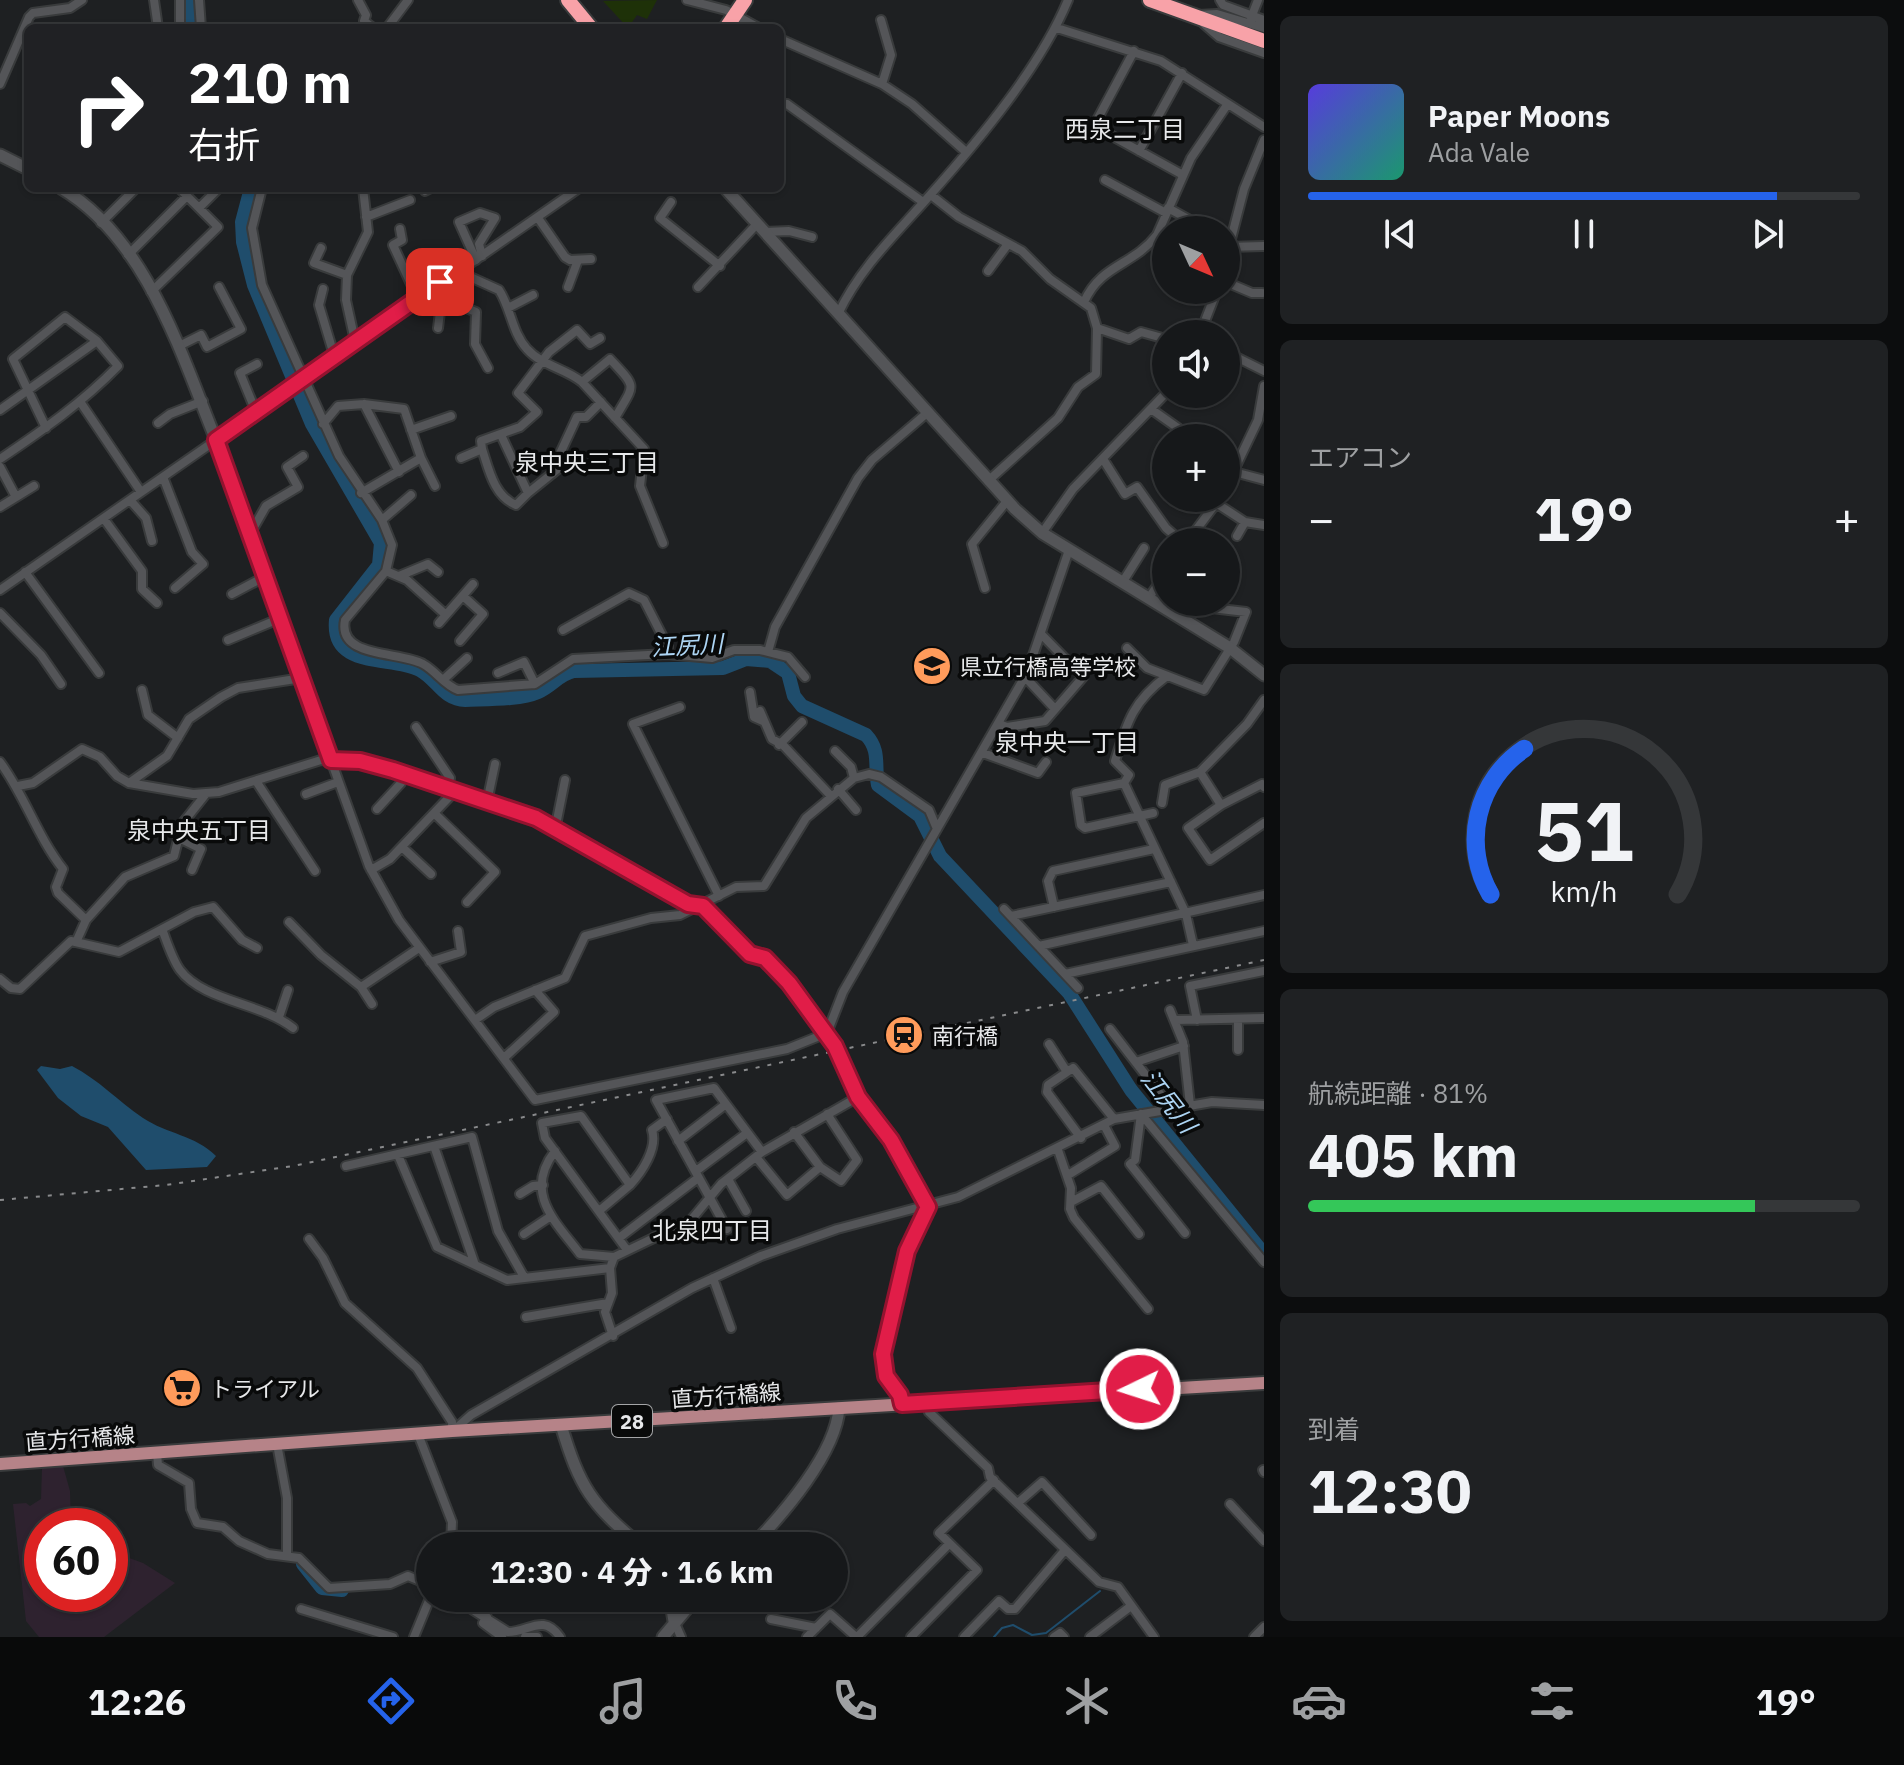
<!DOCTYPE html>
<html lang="ja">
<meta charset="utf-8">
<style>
:root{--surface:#16181a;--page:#1f2123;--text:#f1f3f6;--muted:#9ea0a2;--line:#353739;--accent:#2563eb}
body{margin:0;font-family:"IBM Plex Sans","Noto Sans JP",sans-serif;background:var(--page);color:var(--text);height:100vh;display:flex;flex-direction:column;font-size:30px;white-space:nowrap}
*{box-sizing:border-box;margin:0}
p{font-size:26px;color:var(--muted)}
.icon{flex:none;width:44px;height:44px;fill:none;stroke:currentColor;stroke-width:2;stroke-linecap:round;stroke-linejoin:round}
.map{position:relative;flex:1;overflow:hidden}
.sheet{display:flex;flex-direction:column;gap:16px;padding:16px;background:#0c0d0e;width:640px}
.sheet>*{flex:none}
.hud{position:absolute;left:24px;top:24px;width:760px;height:168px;border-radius:12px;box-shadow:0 2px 6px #0004,0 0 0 2px var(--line);background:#202124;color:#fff;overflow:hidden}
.needle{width:52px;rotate:134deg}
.controls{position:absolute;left:1152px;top:216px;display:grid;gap:16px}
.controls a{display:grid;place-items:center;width:88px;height:88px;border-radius:50%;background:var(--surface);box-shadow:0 2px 6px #0004,0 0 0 2px var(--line);font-size:40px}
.speed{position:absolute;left:24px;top:1508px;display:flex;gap:16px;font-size:40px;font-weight:700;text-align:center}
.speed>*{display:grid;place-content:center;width:104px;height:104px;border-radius:50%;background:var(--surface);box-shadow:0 2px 6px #0004,0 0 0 2px var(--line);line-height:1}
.speed .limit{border:12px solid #d22;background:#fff;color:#111}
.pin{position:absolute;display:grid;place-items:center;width:68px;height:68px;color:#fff;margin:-34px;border-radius:16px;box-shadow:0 4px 12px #0006}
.me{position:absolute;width:88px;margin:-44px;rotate:266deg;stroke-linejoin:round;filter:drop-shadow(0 0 6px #0008)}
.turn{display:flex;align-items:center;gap:28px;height:168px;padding:0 32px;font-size:36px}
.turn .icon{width:104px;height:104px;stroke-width:2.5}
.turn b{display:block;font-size:56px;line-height:68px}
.big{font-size:60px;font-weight:800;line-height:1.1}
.sheet .card{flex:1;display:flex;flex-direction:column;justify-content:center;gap:12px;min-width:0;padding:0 28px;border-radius:12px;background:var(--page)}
.sheet .dial{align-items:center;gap:0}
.dial svg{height:208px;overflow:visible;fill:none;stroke:var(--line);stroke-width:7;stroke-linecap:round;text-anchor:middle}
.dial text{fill:var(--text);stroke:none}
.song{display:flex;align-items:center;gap:24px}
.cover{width:96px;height:96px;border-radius:12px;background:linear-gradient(135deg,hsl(250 70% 55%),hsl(160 70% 35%))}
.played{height:8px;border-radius:4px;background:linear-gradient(90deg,var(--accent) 85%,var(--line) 85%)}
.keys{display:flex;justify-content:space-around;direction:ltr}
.heat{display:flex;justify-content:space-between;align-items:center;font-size:44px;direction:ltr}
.charge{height:12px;border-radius:6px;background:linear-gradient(90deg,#34c759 81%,var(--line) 0)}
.trip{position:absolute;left:416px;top:1532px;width:432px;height:80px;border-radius:40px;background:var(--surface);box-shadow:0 2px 6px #0004,0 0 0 2px var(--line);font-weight:800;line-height:80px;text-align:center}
.tab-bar{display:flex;height:128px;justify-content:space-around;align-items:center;background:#090a0a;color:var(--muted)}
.tab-bar .icon{width:56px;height:56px}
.tab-bar .active{color:var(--accent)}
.tab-bar b{font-size:36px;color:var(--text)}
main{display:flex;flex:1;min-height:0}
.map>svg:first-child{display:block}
</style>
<main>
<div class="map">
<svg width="1264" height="1637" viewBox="0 0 1264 1637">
<rect width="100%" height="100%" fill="#1e2022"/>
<path fill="#2e222f" d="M63,1466L70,1491L71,1526H42V1594H110V1551L143,1563L175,1583L104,1637H39L26,1621L13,1504L26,1503L30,1506L41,1499L42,1468Z"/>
<path fill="#1e3108" d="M657,0L647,19L637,15L628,28L603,1Z"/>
<path fill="#1f4d6c" d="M41,1066L60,1069L72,1066C99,1080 118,1101 143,1118C167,1134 195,1135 216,1156L207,1167L146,1170L108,1127L81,1116L58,1098L37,1070Z"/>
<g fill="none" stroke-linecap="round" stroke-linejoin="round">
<path stroke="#1f4d6c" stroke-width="2" d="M994,1637L1002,1628L1013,1625L1032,1635L1046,1633L1100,1591"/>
<path stroke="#1f4d6c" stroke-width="14" d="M189,28L192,17L189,0
M251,188L242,222L243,242L254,285L312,424L381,543L379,565L336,620C331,670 392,655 420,670C437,679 444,700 465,700C485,699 520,700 538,692C552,686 559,674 574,671L723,668L746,659L770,661L788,673L794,696L802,706L866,735C881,751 874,766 878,785L920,816L940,856L1069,993L1131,1090L1264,1254
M303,1564L322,1588L342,1590"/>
<g stroke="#393b3c" stroke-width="12">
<path id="street" d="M154,0L158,28
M180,0V28
M199,0L201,28
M358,0L366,15L364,21L373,28
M687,0L726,10L759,28
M1220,0L1223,5L1264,20
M1199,15L1217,14L1264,28
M1251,18L1258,0
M881,20L891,55L882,84
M1204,24L1219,37L1264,53
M387,28L408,0
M1057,28L1161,61L1264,127
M780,39L882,84L912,104L966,152
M1134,51L1097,120L1105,132L1183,175
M0,84L29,17L33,13L70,8L82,0
M787,104L923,202
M1139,151L1182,73
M1105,180L1166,213
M262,188L252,228L262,285L339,456L382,520L392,545L386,571L345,620C337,659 401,651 423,664C436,671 444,685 458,690L535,684L573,659L667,654
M425,191L431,188
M931,195L959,217L1022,251L1050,279L1091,308L1097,328L1096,374L1078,387L1058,418L988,481
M671,202L660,218L720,266
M199,208L219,188
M1168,208L1199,225
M366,217L410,200
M538,218L565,257L570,260L591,259
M101,223L136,188
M400,229L402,240L393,245L417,297
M765,232L789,231L812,237
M1157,235L1191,158L1227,105
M1227,247L1264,246
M321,248L314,263L347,275
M128,255L187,196
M1226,258L1244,189L1264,140
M476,260L459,222L480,213L495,218L479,244L482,256
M462,268L468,276L499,290C511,308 512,333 527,349C542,366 565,368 582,382L644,449L640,486L663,543
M988,271L1008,244
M468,276L461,306L476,312L475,344L488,368
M1226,282L1252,293H1262
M568,287L578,260
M698,287L757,224
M323,289L319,305L334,355
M151,292L218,227L179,188
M1084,302C1101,264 1133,266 1157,235L1166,241
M508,308L533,295
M838,314C861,266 897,233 931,194C979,140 1041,66 1068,0
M438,328L442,296L440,282
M1097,328L1129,339L1141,332L1166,339
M1200,334L1217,290
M355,341L346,300L347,275L368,232L363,188
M179,346L201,335L207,347L241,329L219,287
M1226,352L1264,371
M582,382L610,359C638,389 635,383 615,418
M81,403L141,492
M364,404L399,472
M1151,409L1192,438
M0,410L97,341
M256,412L240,373L257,364
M158,423L170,414L203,401
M323,424L338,406L364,404L404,409L421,458L361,493
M411,430L451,416
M501,435L528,493L559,468L557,460L577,417H586L601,402
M216,440L369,866L399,920L535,1100L787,1049L827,1033
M482,449C489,470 494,496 516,505L528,493
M421,458L435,486
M461,458L482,449L481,441L520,427L537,412L518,393L549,352L577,330L590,344L600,338
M0,459C43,430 82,403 118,366L97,341L65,317L13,359L46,428
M1103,459L1125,494L1137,487L1166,528L1182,542
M0,467L16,497
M1234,472L1264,480
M163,477L192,552L203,564L175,588
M1226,487L1258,420L1264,386
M130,500L146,518L152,541
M1216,503L1245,522L1264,525
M0,507L34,486
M104,519L142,571V589L157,603
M382,520L411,495
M1042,533L1073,489L1166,393
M250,534L266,506L298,487L287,467L303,456
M1237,536L1245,522
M1187,542L1220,498
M386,571L407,580L446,615
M25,572L99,673
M399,576L428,564L438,572
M1122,583L1144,548
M985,588L972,544L1007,501
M0,590L579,188
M232,594L266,576
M1148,599L1166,573
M0,613L41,655L61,684
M439,623L473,584
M563,630L629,593L644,600L668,647L667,654L712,658L734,650H760L788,657L805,677
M228,640L281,618
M460,641L483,614L463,596
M1127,648L1147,668L1204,690L1234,642L1246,612L1203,607L1189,602
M768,652L775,627L858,478L872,460L927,413
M498,673L524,662L535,684
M1025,677L1055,709
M443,680L467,658
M142,690L148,715L178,738
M750,692L754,717L763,721
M680,707L633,724L719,896
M760,711L772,739L783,745L831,796
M999,724L1007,727L1045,721L1083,677L1041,634
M416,727L450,778L446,787
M779,745L802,722
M835,751L851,767L854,778
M983,753L1038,773L1046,762
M0,762C25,796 37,836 63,869L56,887L58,893L86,920
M256,781L315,871
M129,783L167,756L189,719L221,697L238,688L302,678
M1124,783L1186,914L1193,945
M1124,783L1076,793L1081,825L1085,828L1153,813
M1124,783L1129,775L1115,761C1127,722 1133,701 1167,676
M18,786L33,783L82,749L100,757L117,776L129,783L193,794L219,792L321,760L360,761L536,818L688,904L703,906L750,954L765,958L789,983L835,1046L858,1097L891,1140L928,1207
M1264,787L1262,784L1221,805L1188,828L1210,860L1264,823
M838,789L856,810
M306,794L338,782
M487,802L495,764
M1162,803L1165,785L1200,772
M1221,805L1200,772L1247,724L1264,700
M377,809L401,783L402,773
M434,813L495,872L467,902
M555,830L565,780
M179,838L201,849L192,870
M402,847L431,874
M371,870L390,859L455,791
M1054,907L1048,881L1053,871L1154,849
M1004,909L1078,988
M1011,916L1171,882
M289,922L321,955L361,987
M162,929C167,942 172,959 180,970C203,1001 262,1003 293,1028
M77,940L86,920L125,877L174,856L182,824L205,795
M1039,946L1264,895
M430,962L461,952L458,931
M1065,974L1264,931
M0,979L11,988L20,989L71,941L119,952L194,912L213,907L242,940L257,948
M372,1004L361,987L419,948
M1170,1010L1183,1042L1190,1105
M279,1017L288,990
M1238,1019V1050
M475,1020L494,1007L565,978L585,936L651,918L680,915L736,887L764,886L806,818L854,778L869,774L881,777L929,810L937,829
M1176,1020L1264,1018
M1197,1020L1190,986L1264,971
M1110,1029L1171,1108
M827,1033L843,992L1027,673L1069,550
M1049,1044L1067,1072
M504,1058L554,1012L535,990
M1136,1062L1184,1046
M1141,1114L1264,1262
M1141,1114L1135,1160L1130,1164L1185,1233
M794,1132L820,1167L841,1181L857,1160L827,1114
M1081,1138L1047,1092L1048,1085L1073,1068L1114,1119
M678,1141L726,1104
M434,1146L474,1262
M1058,1150L1071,1188L1070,1209L1074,1218L1148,1309
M555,1151C523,1193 555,1221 580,1254L614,1257
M398,1155L437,1247L507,1280L610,1268
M756,1157L787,1195L820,1167
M346,1166L472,1137L498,1231L524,1277
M696,1171L747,1133
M1068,1175L1115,1146L1104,1125
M728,1179L746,1211
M520,1194L533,1186L543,1185
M1071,1202L1101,1186L1139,1234
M599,1211L630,1185
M727,1229L656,1100L714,1088L762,1152
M524,1234L551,1216
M619,1238L698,1178
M309,1239L323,1258L345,1303L417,1368L452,1422V1430
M627,1250L545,1138L542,1123L581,1116L630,1185C642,1172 658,1148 652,1130L667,1119
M713,1278L731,1328
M526,1317L608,1303
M613,1336L605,1312L612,1293L610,1268L614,1257L691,1220L721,1184L762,1152L858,1097
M926,1403L929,1412L988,1468L990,1477L1099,1582L1118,1587L1154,1637
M902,1404L900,1395L886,1376L883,1354L907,1251L928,1207
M453,1431L471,1415L692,1288L761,1256L837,1229L958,1197L1114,1119L1212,1102L1264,1105
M418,1434L452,1522L451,1546
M277,1444L287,1498V1553
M157,1453L158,1465L189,1483L191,1509L197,1523L223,1527L239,1541L268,1554L299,1558L329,1588L390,1584L408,1576L430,1585
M1263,1470L1264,1472
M1019,1502L1042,1482L1091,1535
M1230,1504L1264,1541
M454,1598L508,1632C529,1632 543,1613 560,1637
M301,1609L393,1637
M487,1617L483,1623L502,1637
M771,1619L816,1628
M674,1621L681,1637
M414,1637L430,1598
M525,1637H537
M807,1637L830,1614L856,1637
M857,1637L949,1544
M911,1637L977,1570L939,1533L994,1480
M964,1637L999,1601L1008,1609H1015L1065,1550
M1054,1637L1060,1633L1064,1637
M1090,1637L1131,1606
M1254,1637L1264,1627"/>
</g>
<g stroke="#393b3c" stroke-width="15">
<path id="secondary" d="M0,155L28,169
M61,188C147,239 181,354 216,440
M725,188L1015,509L1042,533L1230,648L1264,675
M561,1425C580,1488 591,1504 641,1546
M752,1546C783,1514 836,1453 839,1408
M670,1598L674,1621
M663,1637L696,1598"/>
</g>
<g stroke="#393b3c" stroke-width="16">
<path id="primary" d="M0,1464L452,1431L1264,1383"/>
</g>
<g stroke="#393b3c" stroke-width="18">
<path id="highway" d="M568,0L591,28
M1150,0L1264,41
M726,28L745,0"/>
</g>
<use href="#street" stroke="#545558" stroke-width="8"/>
<use href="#secondary" stroke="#545558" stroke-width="11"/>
<use href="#primary" stroke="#b68388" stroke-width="12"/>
<use href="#highway" stroke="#f8a2a8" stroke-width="14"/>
<path stroke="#898a8c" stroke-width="2" stroke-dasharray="4 8" stroke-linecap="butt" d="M0,1200L166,1185L293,1166L1264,960"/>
</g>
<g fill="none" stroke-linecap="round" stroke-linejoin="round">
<g stroke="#92132f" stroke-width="20">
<path id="route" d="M440,282L216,440L331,760L360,761L393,770L536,818L688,904L703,906L750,954L765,958L789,983L835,1046L858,1097L891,1140L928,1207L907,1251L883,1354L886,1376L900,1395L902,1404L1140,1389"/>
</g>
<use href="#route" stroke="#e11d48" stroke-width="14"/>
</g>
<defs>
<g id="school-disc" transform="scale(2)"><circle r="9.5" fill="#ff9b5b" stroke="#090a0a"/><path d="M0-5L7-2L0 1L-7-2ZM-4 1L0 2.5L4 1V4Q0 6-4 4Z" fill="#111"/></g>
<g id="station-disc" transform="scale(2)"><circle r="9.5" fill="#ff9b5b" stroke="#090a0a"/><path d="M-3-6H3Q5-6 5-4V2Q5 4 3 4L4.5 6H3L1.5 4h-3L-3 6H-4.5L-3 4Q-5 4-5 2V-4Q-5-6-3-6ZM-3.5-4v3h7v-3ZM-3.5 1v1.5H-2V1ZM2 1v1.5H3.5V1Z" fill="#111"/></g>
<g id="supermarket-disc" transform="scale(2)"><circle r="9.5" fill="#ff9b5b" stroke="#090a0a"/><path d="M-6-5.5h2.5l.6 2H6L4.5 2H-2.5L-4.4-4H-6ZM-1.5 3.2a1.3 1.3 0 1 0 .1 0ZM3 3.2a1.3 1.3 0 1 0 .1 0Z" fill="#111"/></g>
</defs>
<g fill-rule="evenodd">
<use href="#school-disc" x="932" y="666"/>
<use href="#station-disc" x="904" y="1035"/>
<use href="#supermarket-disc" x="182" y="1388"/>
</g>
<g text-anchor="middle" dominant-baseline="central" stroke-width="7" stroke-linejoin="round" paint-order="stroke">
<rect fill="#090a0a" stroke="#a4a5a7" stroke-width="2" x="612" y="1405" width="40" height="32" rx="6"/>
<g font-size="20" font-weight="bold" fill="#e7e8ea">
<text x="632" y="1421">28</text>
</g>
<g font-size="22" fill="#e7e8ea" stroke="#090a0a" text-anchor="start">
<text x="960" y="666">県立行橋高等学校</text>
<text x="932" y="1035">南行橋</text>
<text x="210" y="1388">トライアル</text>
</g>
<g font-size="22" fill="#e7e8ea" stroke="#090a0a">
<text transform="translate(726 1395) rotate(-4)">直方行橋線</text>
<text transform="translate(80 1438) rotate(-4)">直方行橋線</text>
</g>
<g font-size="24" fill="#e7e8ea" stroke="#090a0a">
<text x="1125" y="129">西泉二丁目</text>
<text x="587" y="462">泉中央三丁目</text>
<text x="1067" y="742">泉中央一丁目</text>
<text x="199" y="830">泉中央五丁目</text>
<text x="712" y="1230">北泉四丁目</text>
</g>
<g font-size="24" font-style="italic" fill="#add5f4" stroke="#090a0a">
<text transform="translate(687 645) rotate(-3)">江尻川</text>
<text transform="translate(1169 1101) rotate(52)">江尻川</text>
</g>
</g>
</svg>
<div class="controls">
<a><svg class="needle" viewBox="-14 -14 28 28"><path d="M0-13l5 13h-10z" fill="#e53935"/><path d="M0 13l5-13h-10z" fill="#9ea0a2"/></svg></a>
<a><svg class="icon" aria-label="sound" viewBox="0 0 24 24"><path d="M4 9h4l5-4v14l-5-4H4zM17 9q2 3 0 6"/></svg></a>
<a>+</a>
<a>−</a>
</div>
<div class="speed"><div class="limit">60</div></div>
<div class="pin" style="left:440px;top:282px;background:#d93025"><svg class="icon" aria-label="arrive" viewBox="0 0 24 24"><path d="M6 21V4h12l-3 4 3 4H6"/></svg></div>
<svg class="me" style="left:1140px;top:1389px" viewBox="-20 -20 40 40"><circle r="17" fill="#e11d48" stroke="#fff" stroke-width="3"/><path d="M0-11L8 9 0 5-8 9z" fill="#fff"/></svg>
<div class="trip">12:30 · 4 分 · 1.6 km</div>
<div class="hud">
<div class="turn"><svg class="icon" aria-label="right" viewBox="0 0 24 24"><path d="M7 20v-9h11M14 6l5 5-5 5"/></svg><div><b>210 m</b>右折</div></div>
</div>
</div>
<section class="sheet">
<div class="card">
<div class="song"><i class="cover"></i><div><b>Paper Moons</b><p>Ada Vale</p></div></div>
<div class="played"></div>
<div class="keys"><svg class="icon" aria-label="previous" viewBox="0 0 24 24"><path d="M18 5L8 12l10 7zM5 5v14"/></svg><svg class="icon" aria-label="pause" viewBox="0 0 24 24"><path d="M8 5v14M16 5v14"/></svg><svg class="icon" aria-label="next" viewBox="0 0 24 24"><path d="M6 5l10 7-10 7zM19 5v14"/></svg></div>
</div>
<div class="card"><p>エアコン</p>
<div class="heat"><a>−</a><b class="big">19°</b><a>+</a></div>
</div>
<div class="card dial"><svg viewBox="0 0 100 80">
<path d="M14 69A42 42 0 1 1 86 69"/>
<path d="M14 69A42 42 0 0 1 27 13" stroke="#2563eb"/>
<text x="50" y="56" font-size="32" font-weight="700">51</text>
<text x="50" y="72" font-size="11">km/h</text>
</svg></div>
<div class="card"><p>航続距離 · 81%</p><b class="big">405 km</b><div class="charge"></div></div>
<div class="card"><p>到着</p><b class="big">12:30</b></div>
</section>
</main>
<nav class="tab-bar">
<b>12:26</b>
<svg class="icon active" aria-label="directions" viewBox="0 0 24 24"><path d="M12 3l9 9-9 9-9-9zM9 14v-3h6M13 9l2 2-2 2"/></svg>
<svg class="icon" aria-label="music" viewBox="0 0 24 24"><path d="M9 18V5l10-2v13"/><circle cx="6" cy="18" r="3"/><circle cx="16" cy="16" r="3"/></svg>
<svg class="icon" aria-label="phone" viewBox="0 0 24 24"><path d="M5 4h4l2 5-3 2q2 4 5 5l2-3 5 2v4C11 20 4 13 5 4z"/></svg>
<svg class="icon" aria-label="climate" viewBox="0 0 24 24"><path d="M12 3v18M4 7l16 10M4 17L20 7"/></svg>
<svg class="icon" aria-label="car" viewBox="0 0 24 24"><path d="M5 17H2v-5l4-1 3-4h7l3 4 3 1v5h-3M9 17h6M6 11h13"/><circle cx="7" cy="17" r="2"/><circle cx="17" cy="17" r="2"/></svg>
<svg class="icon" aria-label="filters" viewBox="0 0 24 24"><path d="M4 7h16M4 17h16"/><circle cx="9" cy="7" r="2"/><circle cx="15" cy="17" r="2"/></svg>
<b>19°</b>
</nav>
